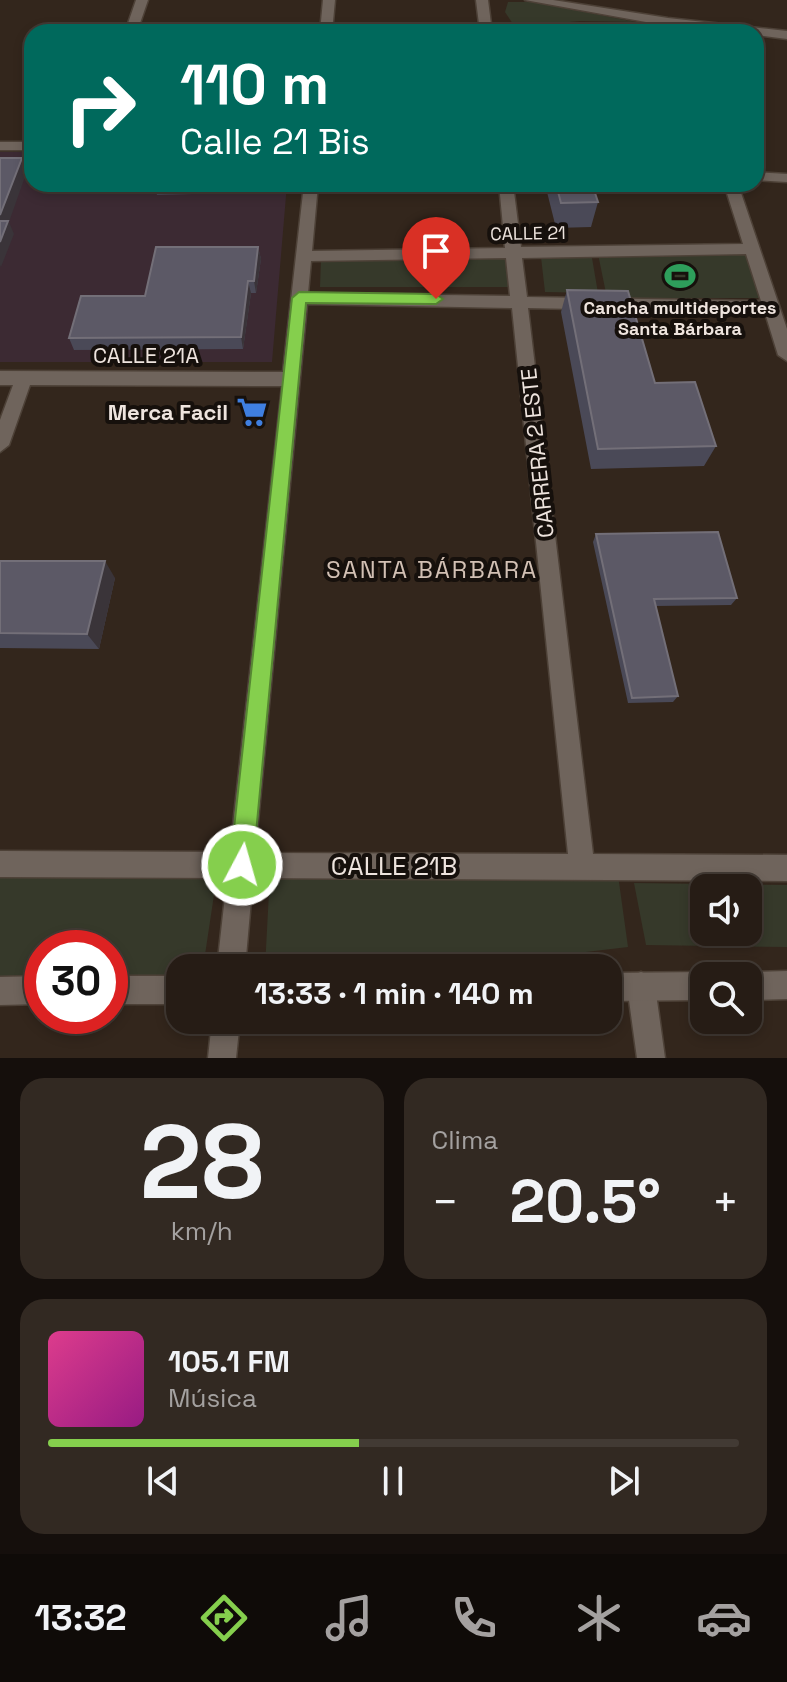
<!DOCTYPE html>
<html lang="es">
<meta charset="utf-8">
<style>
:root{--surface:#261c15;--page:#322922;--text:#f1f3f6;--muted:#a4a1a0;--line:#423a34;--accent:#85cf4d}
body{margin:0;font-family:"Space Grotesk",sans-serif;background:var(--page);color:var(--text);height:100vh;display:flex;flex-direction:column;font-size:30px;white-space:nowrap}
*{box-sizing:border-box;margin:0}
p{font-size:26px;color:var(--muted)}
.icon{flex:none;width:44px;height:44px;fill:none;stroke:currentColor;stroke-width:2;stroke-linecap:round;stroke-linejoin:round}
.map{position:relative;height:1058px;overflow:hidden}
.details{display:flex;flex-direction:column;gap:20px;padding:20px;background:#150f0c;flex:1}
.details>*{flex:none}
.banner{position:absolute;left:24px;top:24px;width:740px;height:168px;border-radius:24px;box-shadow:0 4px 12px #0003,0 0 0 2px var(--line);background:#00695c;color:#fff;overflow:hidden}
.controls{position:absolute;left:690px;top:874px;display:grid;gap:16px}
.controls a{display:grid;place-items:center;width:72px;height:72px;border-radius:16px;background:var(--surface);box-shadow:0 4px 12px #0003,0 0 0 2px var(--line);font-size:40px}
.speed{position:absolute;left:24px;top:930px;display:flex;gap:16px;font-size:40px;font-weight:700;text-align:center}
.speed>*{display:grid;place-content:center;width:104px;height:104px;border-radius:50%;background:var(--surface);box-shadow:0 4px 12px #0003,0 0 0 2px var(--line);line-height:1}
.speed .limit{border:12px solid #d22;background:#fff;color:#111}
.pin{position:absolute;display:grid;place-items:center;width:68px;height:68px;color:#fff;margin:-82px -34px;border-radius:50% 50% 50% 0;rotate:-45deg;box-shadow:0 0 8px #0007}
.pin .icon{rotate:45deg}
.me{position:absolute;width:88px;margin:-44px;rotate:6deg;stroke-linejoin:round;filter:drop-shadow(0 0 6px #0008)}
.turn{display:flex;align-items:center;gap:28px;height:168px;padding:0 24px;font-size:36px}
.turn .icon{width:104px;height:104px;stroke-width:2.5}
.turn b{display:block;font-size:56px;line-height:68px}
.big{font-size:60px;font-weight:800;line-height:1.1}
.details .widget{flex:1;display:flex;flex-direction:column;justify-content:center;gap:12px;min-width:0;padding:0 28px;border-radius:24px;background:var(--page)}
.details .dial{align-items:center;gap:0}
.dial b{font-size:104px;line-height:1}
.song{display:flex;align-items:center;gap:24px}
.cover{width:96px;height:96px;border-radius:12px;background:linear-gradient(135deg,hsl(330 70% 55%),hsl(310 70% 35%))}
.played{height:8px;border-radius:4px;background:linear-gradient(90deg,var(--accent) 45%,var(--line) 45%)}
.keys{display:flex;justify-content:space-around;direction:ltr}
.heat{display:flex;justify-content:space-between;align-items:center;font-size:44px;direction:ltr}
.details .tiles{flex:1;display:grid;gap:20px;grid-template-columns:1fr 1fr}
.widget:last-child{grid-column:span 2}
.trip{position:absolute;left:166px;top:954px;width:456px;height:80px;border-radius:24px;background:var(--surface);box-shadow:0 4px 12px #0003,0 0 0 2px var(--line);font-weight:800;line-height:80px;text-align:center}
.tab-bar{display:flex;height:128px;justify-content:space-around;align-items:center;background:#0f0b08;color:var(--muted)}
.tab-bar .icon{width:56px;height:56px}
.tab-bar .on{color:var(--accent)}
.tab-bar b{font-size:36px;color:var(--text)}
.map>svg:first-child{display:block}
</style>
<div class="map">
<svg width="787" height="1058" viewBox="0 0 787 1058">
<rect width="100%" height="100%" fill="#33261c"/>
<path fill="#3c2a33" d="M0,152H32V184H287L272,362H0Z"/>
<path fill="#36392a" fill-rule="evenodd" d="M508,2H533L636,22L580,21L515,27L505,12Z
M750,253L767,298H607L598,254Z
M541,257L592,258L598,293L545,292Z
M510,258L512,287H320L321,259Z
M270,873L618,875L628,947L451,968H265Z
M0,874L217,875L203,968H180V991L110,985V948H42V980L0,976Z
M634,883L787,885V947L646,945ZM748,888V932H704V888Z"/>
<g fill="none" stroke-linecap="round" stroke-linejoin="round">
<g stroke="#4d4137" stroke-width="3">
<path id="minor" d="M136,0H148L137,32H125Z
M323,0H335L332,32H320Z
M476,0H488L492,32H480Z
M525,0H553L668,18L787,31V39L756,35V32L668,26Z
M0,142H32V150H0Z
M756,172L787,174V182L756,180Z
M304,184H318L312,251L505,248L499,184H513L521,247L743,244L724,184H738L787,329V361L778,355L765,313L528,308L593,854L787,855V881L253,878L245,968H217L227,878L0,877V851L230,852L282,386L30,385L9,445L0,452V420L13,385H0V371L283,372ZM746,254L761,301L527,297L522,258ZM506,258L510,296L308,293L311,261ZM307,304L512,308L568,854L255,853Z
M641,972L651,976L655,986L665,1058H637L627,986L631,976Z
M212,1020H240L236,1058H208Z"/>
</g>
<g stroke="#4d4137" stroke-width="3">
<path id="tertiary" d="M787,971V999L748,1000V976H739L748,972Z
M704,972L713,976H704V1000L608,1001V973Z
M42,976V1004L0,1005V977Z
M110,976H180V1004H110Z"/>
</g>
<use href="#minor" fill="#6f645c" fill-rule="evenodd"/>
<use href="#tertiary" fill="#6f645c" fill-rule="evenodd"/>
</g>
<path fill="#4a4957" d="M154,184H265V192L157,195Z
M545,184H592L598,202L591,227L556,228Z
M258,247L261,259L256,293H251L243,349L74,350L69,338L145,296Z
M567,290L716,446L704,466L591,469L561,312Z
M596,534L737,598L731,605L656,606L678,696L673,702L628,703L593,542Z
M0,561L115,578L99,649L0,648Z"/>
<path fill="#3a3439" d="M22,158L27,171L9,222L14,234L1,267L0,265V215Z
M258,247L261,259L256,293L254,281Z
M248,281L251,293L243,349L241,337Z
M105,561L115,578L99,649L87,634Z"/>
<path fill="#5c5966" stroke="#736f78" stroke-width="2" d="M0,158H22L0,215Z
M556,184H592L598,202L561,203Z
M0,221H8L0,242Z
M156,247H258L254,281H248L241,337L69,338L81,296H145Z
M567,290L628,291L655,383L695,382L716,446L598,449Z
M718,532L737,598L654,599L678,696L632,698L596,534Z
M0,561H105L87,634L0,633Z"/>
<path fill="#85cf4d" stroke="#568732" stroke-width="2" d="M299,292L436,294L443,299L436,304L306,303L253,865L250,874L242,877L234,874L230,865L292,298Z"/>
<defs>
<g id="stadium-bare" transform="scale(2.4)"><path d="M0-5a6.5 5 0 1 0 0 10a6.5 5 0 1 0 0-10ZM-3.5-1.8h7v3.6h-7Z" fill="#2e9e5b" stroke="#16100c" stroke-width="2.5" paint-order="stroke"/></g>
<g id="supermarket-bare" transform="scale(2.4)"><path d="M-6-5.5h2.5l.6 2H6L4.5 2H-2.5L-4.4-4H-6ZM-1.5 3.2a1.3 1.3 0 1 0 .1 0ZM3 3.2a1.3 1.3 0 1 0 .1 0Z" fill="#3f7fe0" stroke="#16100c" stroke-width="2.5" paint-order="stroke"/></g>
</defs>
<g fill-rule="evenodd">
<use href="#stadium-bare" x="680" y="276"/>
<use href="#supermarket-bare" x="252" y="412"/>
</g>
<g text-anchor="middle" dominant-baseline="central" stroke-width="8" stroke-linejoin="round" paint-order="stroke">
<g font-size="18" fill="#eee4de" stroke="#16100c">
<text transform="translate(528 233) rotate(-1)">CALLE 21</text>
</g>
<g font-size="18" font-weight="bold" fill="#eee4de" stroke="#16100c">
<text x="680" y="307">Cancha multideportes<tspan x="680" dy="21">Santa Bárbara</tspan></text>
</g>
<g font-size="22" fill="#eee4de" stroke="#16100c">
<text x="146" y="355">CALLE 21A</text>
<text transform="translate(537 453) rotate(-96)">CARRERA 2 ESTE</text>
</g>
<g font-size="22" font-weight="bold" fill="#eee4de" stroke="#16100c" text-anchor="end">
<text x="228" y="412">Merca Facil</text>
</g>
<g font-size="24" letter-spacing="2" fill="#d2c0b4" stroke="#16100c">
<text x="432" y="569">SANTA BÁRBARA</text>
</g>
<g font-size="26" fill="#eee4de" stroke="#16100c">
<text x="394" y="866">CALLE 21B</text>
</g>
</g>
</svg>
<div class="controls">
<a><svg class="icon" aria-label="sound" viewBox="0 0 24 24"><path d="M4 9h4l5-4v14l-5-4H4zM17 9q2 3 0 6"/></svg></a>
<a><svg class="icon" aria-label="search" viewBox="0 0 24 24"><circle cx="10" cy="10" r="6"/><path d="M15 15l6 6"/></svg></a>
</div>
<div class="speed"><div class="limit">30</div></div>
<div class="pin" style="left:436px;top:299px;background:#d93025"><svg class="icon" aria-label="arrive" viewBox="0 0 24 24"><path d="M6 21V4h12l-3 4 3 4H6"/></svg></div>
<svg class="me" style="left:242px;top:865px" viewBox="-20 -20 40 40"><circle r="17" fill="#85cf4d" stroke="#fff" stroke-width="3"/><path d="M0-11L8 9 0 5-8 9z" fill="#fff"/></svg>
<div class="trip">13:33 · 1 min · 140 m</div>
<div class="banner">
<div class="turn"><svg class="icon" aria-label="right" viewBox="0 0 24 24"><path d="M7 20v-9h11M14 6l5 5-5 5"/></svg><div><b>110 m</b>Calle 21 Bis</div></div>
</div>
</div>
<section class="details">
<div class="tiles">
<div class="widget dial"><b>28</b><p>km/h</p></div>
<div class="widget"><p>Clima</p>
<div class="heat"><a>−</a><b class="big">20.5°</b><a>+</a></div>
</div>
<div class="widget">
<div class="song"><i class="cover"></i><div><b>105.1 FM</b><p>Música</p></div></div>
<div class="played"></div>
<div class="keys"><svg class="icon" aria-label="previous" viewBox="0 0 24 24"><path d="M18 5L8 12l10 7zM5 5v14"/></svg><svg class="icon" aria-label="pause" viewBox="0 0 24 24"><path d="M8 5v14M16 5v14"/></svg><svg class="icon" aria-label="next" viewBox="0 0 24 24"><path d="M6 5l10 7-10 7zM19 5v14"/></svg></div>
</div>
</div>
</section>
<nav class="tab-bar">
<b>13:32</b>
<svg class="icon on" aria-label="directions" viewBox="0 0 24 24"><path d="M12 3l9 9-9 9-9-9zM9 14v-3h6M13 9l2 2-2 2"/></svg>
<svg class="icon" aria-label="music" viewBox="0 0 24 24"><path d="M9 18V5l10-2v13"/><circle cx="6" cy="18" r="3"/><circle cx="16" cy="16" r="3"/></svg>
<svg class="icon" aria-label="phone" viewBox="0 0 24 24"><path d="M5 4h4l2 5-3 2q2 4 5 5l2-3 5 2v4C11 20 4 13 5 4z"/></svg>
<svg class="icon" aria-label="climate" viewBox="0 0 24 24"><path d="M12 3v18M4 7l16 10M4 17L20 7"/></svg>
<svg class="icon" aria-label="car" viewBox="0 0 24 24"><path d="M5 17H2v-5l4-1 3-4h7l3 4 3 1v5h-3M9 17h6M6 11h13"/><circle cx="7" cy="17" r="2"/><circle cx="17" cy="17" r="2"/></svg>
</nav>
